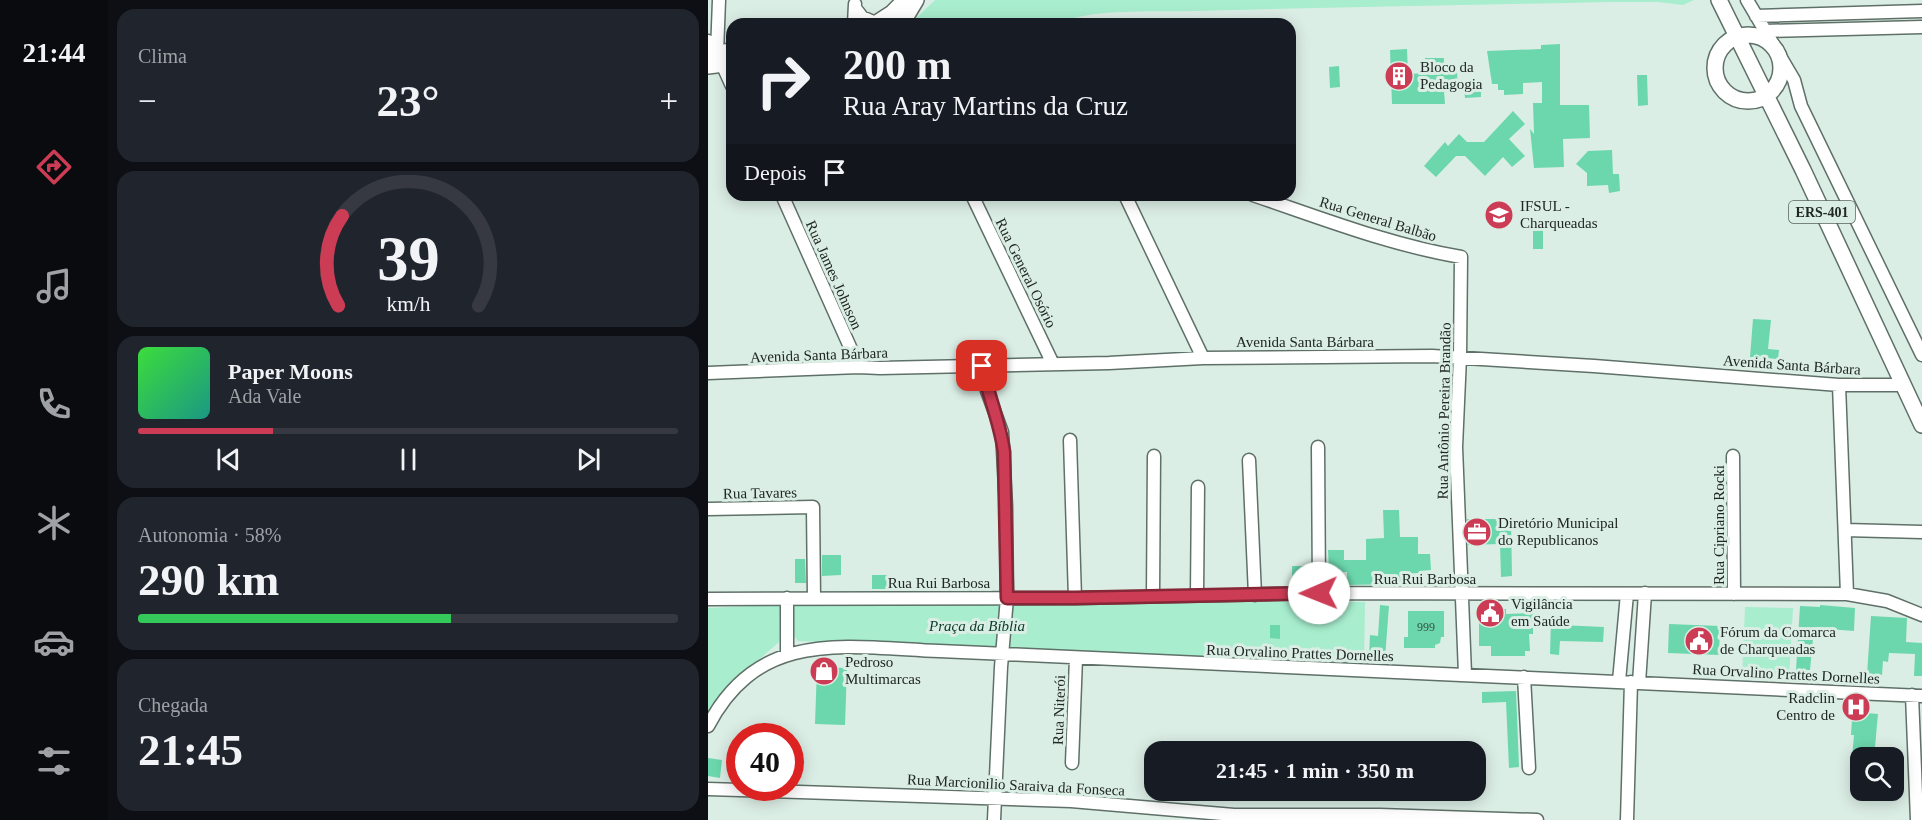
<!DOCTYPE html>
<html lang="pt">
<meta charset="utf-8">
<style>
:root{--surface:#171b24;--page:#20242c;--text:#f1f3f6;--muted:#9ea1a6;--line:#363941;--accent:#cc3c54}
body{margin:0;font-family:"Times New Roman",serif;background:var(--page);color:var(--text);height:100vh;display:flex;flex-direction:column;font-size:22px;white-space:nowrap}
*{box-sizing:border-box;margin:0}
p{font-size:20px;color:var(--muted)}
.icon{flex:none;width:33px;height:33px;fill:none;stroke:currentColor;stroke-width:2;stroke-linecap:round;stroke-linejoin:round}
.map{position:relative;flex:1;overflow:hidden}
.sheet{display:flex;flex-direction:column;gap:9px;padding:9px;background:#0d0f14;width:600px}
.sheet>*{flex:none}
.top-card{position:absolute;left:18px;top:18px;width:570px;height:183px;border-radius:18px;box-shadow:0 3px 15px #0003;background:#171b24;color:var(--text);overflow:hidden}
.buttons{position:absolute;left:1142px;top:747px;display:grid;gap:12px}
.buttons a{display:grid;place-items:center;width:54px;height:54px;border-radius:12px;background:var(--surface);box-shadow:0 3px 15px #0003;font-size:30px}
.speed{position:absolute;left:18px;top:723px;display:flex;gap:12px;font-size:30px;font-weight:700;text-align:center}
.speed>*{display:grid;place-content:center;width:78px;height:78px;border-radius:50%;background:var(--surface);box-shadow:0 3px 15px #0003;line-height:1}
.speed .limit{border:9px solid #d22;background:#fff;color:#111}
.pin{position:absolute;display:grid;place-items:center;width:51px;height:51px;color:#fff;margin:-26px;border-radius:12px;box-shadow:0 3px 9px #0006}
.me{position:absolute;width:66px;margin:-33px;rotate:269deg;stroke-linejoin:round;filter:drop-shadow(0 0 4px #0008)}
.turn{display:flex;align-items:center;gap:21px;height:126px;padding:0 18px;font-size:27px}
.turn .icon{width:78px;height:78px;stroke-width:2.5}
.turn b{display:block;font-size:42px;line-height:51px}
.then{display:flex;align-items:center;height:57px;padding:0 18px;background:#0003;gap:12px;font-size:22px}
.big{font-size:45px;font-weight:700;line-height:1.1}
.sheet .widget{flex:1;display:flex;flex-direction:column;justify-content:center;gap:9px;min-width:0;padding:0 21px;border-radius:18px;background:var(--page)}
.sheet .dial{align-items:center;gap:0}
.dial svg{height:156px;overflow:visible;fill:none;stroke:var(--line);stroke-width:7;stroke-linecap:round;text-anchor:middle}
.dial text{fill:var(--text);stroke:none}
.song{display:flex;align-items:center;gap:18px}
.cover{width:72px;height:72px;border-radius:9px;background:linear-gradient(135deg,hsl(120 70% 55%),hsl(170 70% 35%))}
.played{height:6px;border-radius:3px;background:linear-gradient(90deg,var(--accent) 25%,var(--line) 25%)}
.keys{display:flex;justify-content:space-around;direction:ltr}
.heat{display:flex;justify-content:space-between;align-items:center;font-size:33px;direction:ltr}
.charge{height:9px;border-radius:4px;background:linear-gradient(90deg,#34c759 58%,var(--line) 0)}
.trip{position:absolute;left:436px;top:741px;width:342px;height:60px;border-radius:18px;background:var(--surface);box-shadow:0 3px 15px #0003;font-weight:700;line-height:60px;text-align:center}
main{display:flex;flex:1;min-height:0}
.dock{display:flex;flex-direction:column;width:108px;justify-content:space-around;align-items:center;background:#090b0e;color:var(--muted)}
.dock .icon{width:42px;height:42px}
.dock .on{color:var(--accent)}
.dock b{font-size:27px;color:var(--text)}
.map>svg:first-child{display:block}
</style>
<main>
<nav class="dock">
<b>21:44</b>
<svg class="icon on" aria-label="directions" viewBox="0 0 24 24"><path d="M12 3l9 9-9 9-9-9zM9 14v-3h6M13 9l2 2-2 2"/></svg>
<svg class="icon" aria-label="music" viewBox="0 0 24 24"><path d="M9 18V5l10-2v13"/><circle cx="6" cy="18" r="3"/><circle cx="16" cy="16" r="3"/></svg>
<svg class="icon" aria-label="phone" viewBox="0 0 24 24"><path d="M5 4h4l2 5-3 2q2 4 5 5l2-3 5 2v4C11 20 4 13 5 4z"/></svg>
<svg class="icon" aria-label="climate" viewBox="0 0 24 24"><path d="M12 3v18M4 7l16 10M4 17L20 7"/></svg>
<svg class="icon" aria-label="car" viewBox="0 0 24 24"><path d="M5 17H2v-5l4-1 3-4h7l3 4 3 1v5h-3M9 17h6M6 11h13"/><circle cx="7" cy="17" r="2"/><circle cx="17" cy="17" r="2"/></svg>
<svg class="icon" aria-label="filters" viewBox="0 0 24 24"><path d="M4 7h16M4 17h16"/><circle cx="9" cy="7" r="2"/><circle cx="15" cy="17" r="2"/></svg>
</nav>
<section class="sheet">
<div class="widget"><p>Clima</p>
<div class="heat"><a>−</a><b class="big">23°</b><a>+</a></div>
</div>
<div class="widget dial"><svg viewBox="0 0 100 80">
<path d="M14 69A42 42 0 1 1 86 69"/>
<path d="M14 69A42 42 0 0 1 16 23" stroke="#cc3c54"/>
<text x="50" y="56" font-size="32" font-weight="700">39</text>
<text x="50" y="72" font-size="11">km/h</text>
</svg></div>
<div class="widget">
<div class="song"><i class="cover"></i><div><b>Paper Moons</b><p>Ada Vale</p></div></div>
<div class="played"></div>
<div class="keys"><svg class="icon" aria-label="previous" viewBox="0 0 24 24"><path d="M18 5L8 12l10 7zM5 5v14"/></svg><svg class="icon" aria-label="pause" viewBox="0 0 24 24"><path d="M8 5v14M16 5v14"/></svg><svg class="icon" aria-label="next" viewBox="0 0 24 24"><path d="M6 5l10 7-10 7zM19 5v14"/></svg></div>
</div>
<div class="widget"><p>Autonomia · 58%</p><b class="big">290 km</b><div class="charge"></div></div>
<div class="widget"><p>Chegada</p><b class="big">21:45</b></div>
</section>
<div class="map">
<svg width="1214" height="820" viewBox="0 0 1214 820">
<rect width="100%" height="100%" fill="#dbeee5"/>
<path fill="#a7edce" d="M227,0H986L975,5L950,2H902C764,5 626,7 488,11C452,12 378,8 349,24H202Z
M573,601L657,602L656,666L301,650L305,604Z
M293,604L290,649L90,641L83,632L85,607L89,605Z
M70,605L72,607L71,642L18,689L0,711V608Z
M1037,607L1085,608L1081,679L1034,678Z"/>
<path fill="#6cd7ad" d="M852,44V105H881L882,138L855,139L856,167L826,168L822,129L826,134L825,103H834V82L815,83V94L796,95V90H790V84H784L779,51L833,49V45Z
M699,49L700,74L717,73V58H736V73L749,72L750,91H736L737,104H684L682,50Z
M631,66L632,87L622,88L621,67Z
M929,75H939L940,105L930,106Z
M773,88V97L757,98L756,89Z
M805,111L817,124L801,139L817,156L804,167L795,157L777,176L757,156H748L728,177L716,166L737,142L740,146L751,134L759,142H776Z
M904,150L905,174H911L912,191L901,193L900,185L879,186V173L868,164L880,151Z
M825,225H835V249H825Z
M1045,319L1063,320L1060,349L1071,350L1070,359L1042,357Z
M675,510H691L692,537H710V554H722L723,570L711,571V573L692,574L693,584L639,585V572H621L620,550H636V560H658V539L676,538Z
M759,519H803L804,576L793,577L792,544L760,545Z
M114,555H133V575L114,576Z
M87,559H97L98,583H87Z
M584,566H603V583H584Z
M164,575H182V589H164Z
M672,605L681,606L677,658L661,657L662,635L670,636Z
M1112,605L1147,608L1146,631L1106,628L1102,670H1088L1092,606L1112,607Z
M777,609H798V614L825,613V634H821L822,651H817V656H783V646H771V613H777Z
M700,611H736V637H733L732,643L727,645V648H696V637H700Z
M1163,616L1199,618L1198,642L1214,643V676H1206L1207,654L1181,653L1180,662L1175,661L1174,675L1159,674Z
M843,619H853L852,625L896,627L895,642L852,641L851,655L842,654Z
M961,624L1012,626L1011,655L960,653Z
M562,625H572V639L562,638Z
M109,667L139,668L137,725L107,724Z
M808,691L811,767L801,768L798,702L774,703V692Z
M1147,712L1170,714L1166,758H1152V771H1143L1146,735H1143L1144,719H1147Z
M0,758L14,760L12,778L0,776Z"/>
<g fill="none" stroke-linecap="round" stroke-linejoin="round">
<g stroke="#5f7068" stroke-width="15">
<path id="minor" d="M1039,0L1086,80L1093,106L1214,355
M147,8L154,17L170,24
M1048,16L1214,11
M146,24L147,4
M1057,31L1214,27
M0,41L9,53L24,86
M9,53L11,0
M74,195L151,367
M264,195L345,364
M417,195L495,358
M545,195C613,218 682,245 753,257L752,357L748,447L757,674
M274,366L279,391L294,432L298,507L299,598L293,667L286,820
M0,373L151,367L172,368L401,363L495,358L724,356L886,366L1131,385H1194
M1131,385L1139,594
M362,440L367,598
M610,447L611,593
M1025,456L1026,594
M541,460L547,595
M0,509L105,507L106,598
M1137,530L1214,532
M489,595L490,487
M445,596L446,456
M79,598V654
M0,599L367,598L611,593L1139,594L1179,601L1214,615
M816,677L821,768
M911,681L919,594
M931,683L937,593
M1204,695L1209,820
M0,726C51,628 138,647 231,651L1214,696
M364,763L368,658
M0,789L363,801L526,815H672L829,820
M919,820L923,682"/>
</g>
<g stroke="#5f7068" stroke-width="18">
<path id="major" d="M1011,0L1095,170L1214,425
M167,24L184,13L197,0
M186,24L199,15L208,0
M1007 68a33 33 0 1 1 66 0a33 33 0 1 1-66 0Z
M0,54L24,51
M0,66L24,63"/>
</g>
<use href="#minor" stroke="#fff" stroke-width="12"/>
<use href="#major" stroke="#fff" stroke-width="15"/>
</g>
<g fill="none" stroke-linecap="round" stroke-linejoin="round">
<g stroke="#852737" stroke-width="15">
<path id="route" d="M274,366C280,395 292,422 296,452L299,598H367L611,593"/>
</g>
<use href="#route" stroke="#cc3c54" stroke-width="10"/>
</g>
<defs>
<g id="building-disc" transform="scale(1.5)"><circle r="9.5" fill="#cc3c54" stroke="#dbeee5"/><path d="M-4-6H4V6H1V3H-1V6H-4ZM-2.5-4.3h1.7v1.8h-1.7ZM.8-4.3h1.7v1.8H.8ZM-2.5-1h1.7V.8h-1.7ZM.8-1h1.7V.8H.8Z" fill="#fff"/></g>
<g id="university-disc" transform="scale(1.5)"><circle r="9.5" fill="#cc3c54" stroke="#dbeee5"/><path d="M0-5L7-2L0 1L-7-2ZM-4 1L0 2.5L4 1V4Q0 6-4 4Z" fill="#fff"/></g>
<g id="office-disc" transform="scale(1.5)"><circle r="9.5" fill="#cc3c54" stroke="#dbeee5"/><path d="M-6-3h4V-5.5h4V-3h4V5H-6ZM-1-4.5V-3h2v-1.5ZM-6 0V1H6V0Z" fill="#fff"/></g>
<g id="civic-disc" transform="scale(1.5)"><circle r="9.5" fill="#cc3c54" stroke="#dbeee5"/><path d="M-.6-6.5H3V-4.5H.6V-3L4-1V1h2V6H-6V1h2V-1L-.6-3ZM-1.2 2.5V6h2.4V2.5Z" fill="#fff"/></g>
<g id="shop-disc" transform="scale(1.5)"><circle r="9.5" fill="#cc3c54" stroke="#dbeee5"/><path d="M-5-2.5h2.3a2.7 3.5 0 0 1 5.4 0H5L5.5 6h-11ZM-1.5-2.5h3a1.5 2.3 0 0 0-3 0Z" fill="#fff"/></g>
<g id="hospital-disc" transform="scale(1.5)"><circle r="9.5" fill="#cc3c54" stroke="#dbeee5"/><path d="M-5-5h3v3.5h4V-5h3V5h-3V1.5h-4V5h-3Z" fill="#fff"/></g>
</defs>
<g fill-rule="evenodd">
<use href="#building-disc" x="691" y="76"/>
<use href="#university-disc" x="791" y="215"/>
<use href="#office-disc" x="769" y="532"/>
<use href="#civic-disc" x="782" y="613"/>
<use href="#civic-disc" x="991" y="641"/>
<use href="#shop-disc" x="116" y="671"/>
<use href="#hospital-disc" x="1148" y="707"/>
</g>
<g text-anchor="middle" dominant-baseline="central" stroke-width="6" stroke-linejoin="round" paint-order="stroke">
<g font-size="12" fill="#335346">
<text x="718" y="627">999</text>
</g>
<rect fill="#dbeee5" stroke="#58635e" stroke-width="1.5" x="1081" y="201" width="66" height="22" rx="4.5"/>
<g font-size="14" font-weight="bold" fill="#202724">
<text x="1114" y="212">ERS-401</text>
</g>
<g font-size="15" fill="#202724" stroke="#dbeee5" text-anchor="start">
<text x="712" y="67">Bloco da<tspan x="712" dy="17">Pedagogia</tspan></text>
<text x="812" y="206">IFSUL -<tspan x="812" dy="17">Charqueadas</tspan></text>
<text x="790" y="523">Diretório Municipal<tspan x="790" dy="17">do Republicanos</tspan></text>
<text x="803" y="604">Vigilância<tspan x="803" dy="17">em Saúde</tspan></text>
<text x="1012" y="632">Fórum da Comarca<tspan x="1012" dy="17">de Charqueadas</tspan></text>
<text x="137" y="662">Pedroso<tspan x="137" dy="17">Multimarcas</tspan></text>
<text x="1127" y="698" text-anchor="end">Radclin<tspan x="1127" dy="17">Centro de</tspan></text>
</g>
<g font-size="15" fill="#202724" stroke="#dbeee5">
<text transform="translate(670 219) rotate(17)">Rua General Balbão</text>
<text transform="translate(318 273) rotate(64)">Rua General Osório</text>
<text transform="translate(126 275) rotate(66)">Rua James Johnson</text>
<text x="597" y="342">Avenida Santa Bárbara</text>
<text transform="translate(111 355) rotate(-2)">Avenida Santa Bárbara</text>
<text transform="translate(1084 365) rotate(4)">Avenida Santa Bárbara</text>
<text transform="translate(736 411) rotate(-89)">Rua Antônio Pereira Brandão</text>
<text transform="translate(52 493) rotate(-1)">Rua Tavares</text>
<text transform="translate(1011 525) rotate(-90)">Rua Cipriano Rocki</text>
<text x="717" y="579">Rua Rui Barbosa</text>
<text x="231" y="583">Rua Rui Barbosa</text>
<text transform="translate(592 653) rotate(2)">Rua Orvalino Prattes Dornelles</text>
<text transform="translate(1078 674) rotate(3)">Rua Orvalino Prattes Dornelles</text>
<text transform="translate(351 710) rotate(-88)">Rua Niterói</text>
<text transform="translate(308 785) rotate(3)">Rua Marcionilio Saraiva da Fonseca</text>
</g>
<g font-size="15" font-style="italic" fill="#093a2a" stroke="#dbeee5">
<text x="269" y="626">Praça da Bíblia</text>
</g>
</g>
</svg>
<div class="buttons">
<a><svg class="icon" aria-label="search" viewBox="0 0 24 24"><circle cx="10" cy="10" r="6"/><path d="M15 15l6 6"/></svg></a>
</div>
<div class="speed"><div class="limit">40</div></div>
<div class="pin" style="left:274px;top:366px;background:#d93025"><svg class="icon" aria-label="arrive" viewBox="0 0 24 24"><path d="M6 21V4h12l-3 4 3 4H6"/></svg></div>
<svg class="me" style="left:611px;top:593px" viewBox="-20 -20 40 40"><circle r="19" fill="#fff"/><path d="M0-13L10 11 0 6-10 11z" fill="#cc3c54"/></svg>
<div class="trip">21:45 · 1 min · 350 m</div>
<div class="top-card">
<div class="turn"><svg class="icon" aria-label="right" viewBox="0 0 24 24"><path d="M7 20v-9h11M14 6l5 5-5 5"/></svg><div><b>200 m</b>Rua Aray Martins da Cruz</div></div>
<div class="then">Depois<svg class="icon" aria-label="arrive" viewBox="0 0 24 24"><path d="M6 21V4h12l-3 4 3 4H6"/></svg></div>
</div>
</div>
</main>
